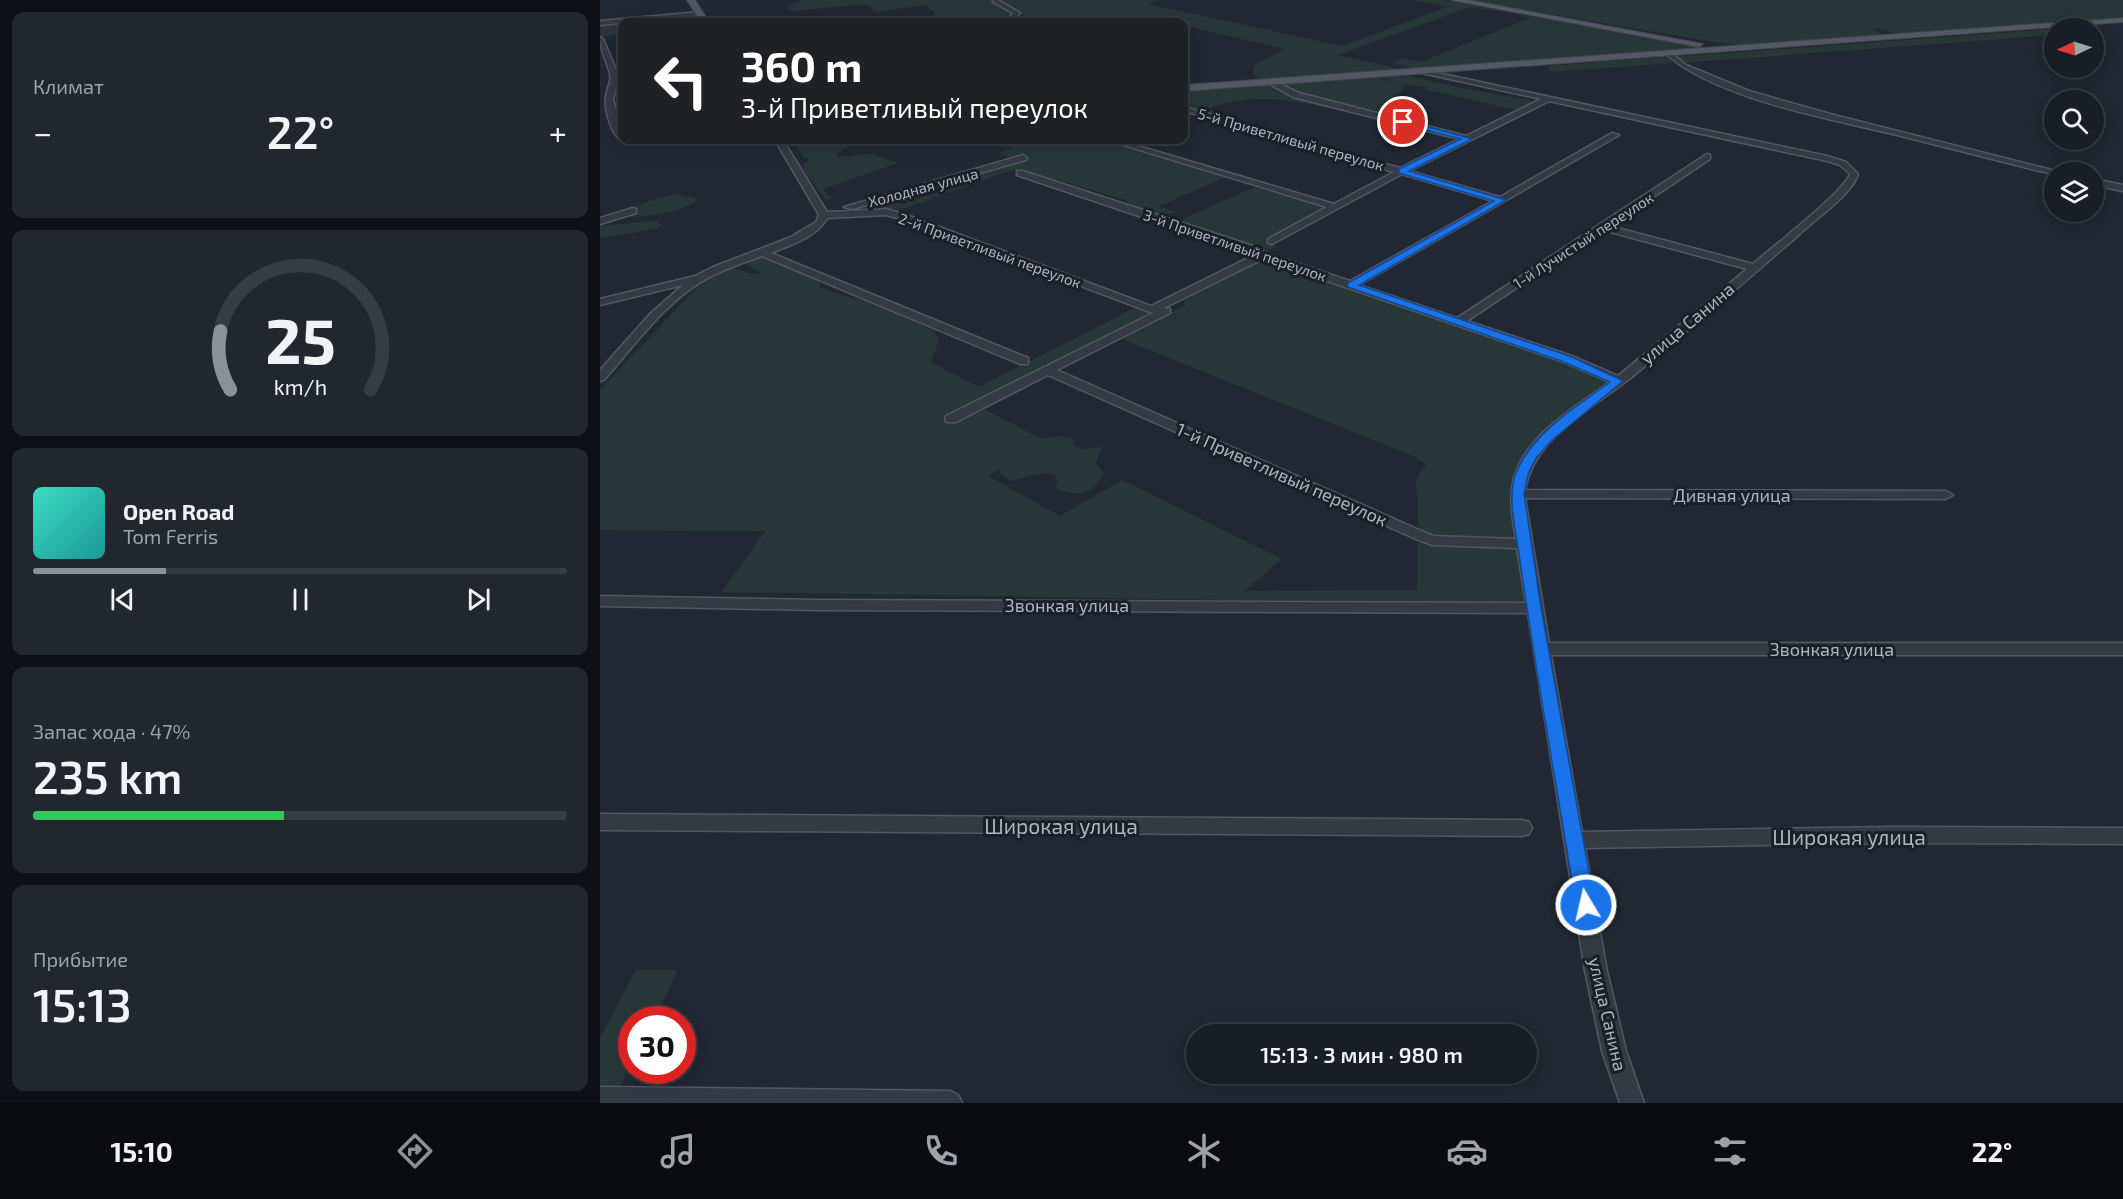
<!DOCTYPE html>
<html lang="ru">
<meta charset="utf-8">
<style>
:root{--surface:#191e26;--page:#22272e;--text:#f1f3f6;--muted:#9fa2a7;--line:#373c43;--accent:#8c9099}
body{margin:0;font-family:"Exo 2",sans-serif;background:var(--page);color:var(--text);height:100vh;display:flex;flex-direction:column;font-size:22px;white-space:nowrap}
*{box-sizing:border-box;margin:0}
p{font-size:20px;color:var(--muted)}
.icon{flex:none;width:33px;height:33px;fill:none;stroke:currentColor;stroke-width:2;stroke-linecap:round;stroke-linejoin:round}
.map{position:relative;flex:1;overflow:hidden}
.panel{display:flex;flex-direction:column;gap:12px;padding:12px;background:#0e1015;width:600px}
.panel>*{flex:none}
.banner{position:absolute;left:18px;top:18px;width:570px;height:126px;border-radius:12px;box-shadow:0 3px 15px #0003,0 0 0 2px var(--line);background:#202124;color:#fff;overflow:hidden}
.needle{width:39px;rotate:266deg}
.buttons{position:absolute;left:1444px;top:18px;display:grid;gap:12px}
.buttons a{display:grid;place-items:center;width:60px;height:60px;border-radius:50%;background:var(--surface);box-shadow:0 3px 15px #0003,0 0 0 2px var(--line);font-size:30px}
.speed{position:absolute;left:18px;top:1006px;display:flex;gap:12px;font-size:30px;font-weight:700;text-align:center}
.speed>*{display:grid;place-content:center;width:78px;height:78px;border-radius:50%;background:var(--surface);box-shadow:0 3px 15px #0003,0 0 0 2px var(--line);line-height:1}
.speed .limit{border:9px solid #d22;background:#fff;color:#111}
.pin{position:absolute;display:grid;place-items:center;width:51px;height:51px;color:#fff;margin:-26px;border:3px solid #fff;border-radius:50%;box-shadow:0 2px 6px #0007}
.me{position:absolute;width:66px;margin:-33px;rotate:351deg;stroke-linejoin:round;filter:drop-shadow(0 0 4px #0008)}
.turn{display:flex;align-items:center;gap:21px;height:126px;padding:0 24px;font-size:27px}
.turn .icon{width:78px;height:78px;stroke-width:2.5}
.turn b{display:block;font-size:42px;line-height:51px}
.big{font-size:45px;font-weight:600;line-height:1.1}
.panel .widget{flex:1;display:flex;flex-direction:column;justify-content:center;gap:9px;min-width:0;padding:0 21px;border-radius:12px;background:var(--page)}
.panel .dial{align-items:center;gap:0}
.dial svg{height:156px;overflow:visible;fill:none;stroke:var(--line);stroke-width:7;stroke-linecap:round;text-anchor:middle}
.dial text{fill:var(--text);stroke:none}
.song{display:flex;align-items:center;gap:18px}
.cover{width:72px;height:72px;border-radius:9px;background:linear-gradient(135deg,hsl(170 70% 55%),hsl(180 70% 35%))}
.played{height:6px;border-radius:3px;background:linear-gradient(90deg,var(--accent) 25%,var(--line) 25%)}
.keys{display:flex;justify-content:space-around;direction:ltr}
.heat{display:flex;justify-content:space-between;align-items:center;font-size:33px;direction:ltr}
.charge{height:9px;border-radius:4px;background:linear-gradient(90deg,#34c759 47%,var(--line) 0)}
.trip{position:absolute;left:586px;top:1024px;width:351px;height:60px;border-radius:30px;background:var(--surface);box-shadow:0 3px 15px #0003,0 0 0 2px var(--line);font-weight:600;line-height:60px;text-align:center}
.menu{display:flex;height:96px;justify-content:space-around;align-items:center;background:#0a0c0f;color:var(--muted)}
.menu .icon{width:42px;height:42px}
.menu .on{color:var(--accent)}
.menu b{font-size:27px;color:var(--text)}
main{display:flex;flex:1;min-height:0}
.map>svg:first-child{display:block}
</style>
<main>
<section class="panel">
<div class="widget"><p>Климат</p>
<div class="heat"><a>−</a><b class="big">22°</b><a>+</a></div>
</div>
<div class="widget dial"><svg viewBox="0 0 100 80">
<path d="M14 69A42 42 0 1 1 86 69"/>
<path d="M14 69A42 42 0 0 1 9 39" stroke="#8c9099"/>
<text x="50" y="56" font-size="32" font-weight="700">25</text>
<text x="50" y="72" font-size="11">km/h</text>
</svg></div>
<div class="widget">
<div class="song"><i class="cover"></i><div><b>Open Road</b><p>Tom Ferris</p></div></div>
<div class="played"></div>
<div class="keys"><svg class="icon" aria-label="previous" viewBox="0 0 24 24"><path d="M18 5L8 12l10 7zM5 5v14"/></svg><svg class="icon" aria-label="pause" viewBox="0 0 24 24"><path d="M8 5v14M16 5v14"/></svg><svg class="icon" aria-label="next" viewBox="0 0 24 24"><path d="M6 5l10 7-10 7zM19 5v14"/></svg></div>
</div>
<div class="widget"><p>Запас хода · 47%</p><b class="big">235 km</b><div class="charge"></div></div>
<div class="widget"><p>Прибытие</p><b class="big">15:13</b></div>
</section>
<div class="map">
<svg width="1523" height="1103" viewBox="0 0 1523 1103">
<rect width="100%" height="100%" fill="#212833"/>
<path fill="#273738" d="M204,0H560L548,4L742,46L847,7L813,0H843L913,13L870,7L738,55L804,70L662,80L653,74L655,65L685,49L590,27L584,29V22H413L424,16L422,14L414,15L405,22H326L336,13L325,5L276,12L266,4L192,11L187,6Z
M868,0H1523V18L1303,34C1292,34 1282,27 1272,29L1285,35L1147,45L1119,43Z
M922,15L1037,34L1095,47L1088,50L818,69L792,63L803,58L821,62L930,18L919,16Z
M87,17L86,21L80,22H22V33L2,37L0,31L3,24Z
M1455,29V35L1082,63L1076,57Z
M1067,57L1073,63L951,72L947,66Z
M807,75L852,86L938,102L920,111L825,89L828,87L798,84L780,77Z
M774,77L805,86L801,88L803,91L791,98L820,104L791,117L696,94L680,83Z
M669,85L681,93L742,108L738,110C691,100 654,92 607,109L631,116C619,121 594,112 584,105V90Z
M191,140H246L244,141L251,145L237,154L238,157L275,153L278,154L275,155L298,163L223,189L226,194L233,198L226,200L204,171L203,164L207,163L209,158H204L197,147L190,144Z
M422,140H505L626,177L559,206L575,212L565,216L528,204L525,200L420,169L405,172L306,208L244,212L423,162L425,159L412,158L398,153L412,148L403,146Z
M657,186L727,207L724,211L663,241L677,246L667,251L578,221Z
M78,193L81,196L99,199C74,217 40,217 10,217L46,202Z
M56,221L63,226C42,233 21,233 0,239V226Z
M158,257H165L220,281V287L250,298L264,299L332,330L339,339L331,362L379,387L536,307L551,313L346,419L345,422L360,420L385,410L442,439C453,436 463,434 474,440L473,445L480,449L502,447L496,463L504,473C494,495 476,498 456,488L458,481L454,474L441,473L411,481L401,475L399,469L388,476L460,516L522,480L682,559L644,591L817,590V542L829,545L920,549L927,601L916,604L836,603L122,592L165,531L0,530V390L96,288L107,280L133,268L151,274H162L145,263Z
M661,259L970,364L1006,379L1008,385L971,413L918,475V539L826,534L819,528L816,480L826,465L813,456L522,339L585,305L584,300Z
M36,970H78L54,1020H32L31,1065L20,1088L0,1089V1038Z"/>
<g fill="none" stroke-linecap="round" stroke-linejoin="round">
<g stroke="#525762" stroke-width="3">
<path id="minor" d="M393,0H398L420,13L412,22H406L413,13L393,2Z
M100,12L102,15L0,25V21Z
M0,37L3,39L19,77L13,99L22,130V140H26L22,141C12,136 4,109 6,98C6,90 12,82 10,74C7,61 0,51 0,37Z
M584,44L587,45V47L584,48Z
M1066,52H1070L1086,65L1149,91L1230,114L1460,172L1455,174L1439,171C1392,159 1345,147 1297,135C1230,119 1117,99 1066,54Z
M819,69L1227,156L1246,162L1258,174C1253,193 1217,218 1202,232C1148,279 1094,326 1039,371C1009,396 973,416 947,445C936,458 928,473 925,490L1346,491L1353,495L1346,499L925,498L949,643H1523V655H951L982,832L1289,827L1523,828V844L1289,843L985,848L1007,971L1026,1051L1044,1103H1020L1002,1051L985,971L928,613L221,610L0,606V596L221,600L926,603L917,548L832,545L816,539L448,375L356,422H346L345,419L346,416L553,313L301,219L286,215L227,218C217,237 191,245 171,253L428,358V364H420L162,256C143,263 124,269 106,279C65,302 35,345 4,380L0,381V370L50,314L83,285L0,305V299L95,276L113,267L191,237L216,222L219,215L175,140H183L227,212L286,209L307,215L551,306L654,255L417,175V171H423L653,246L666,253L750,281L893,201L802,174L672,244L668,243V239L727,207L507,140H518L734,204L794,172L584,111V107L800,168L859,139L693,97L666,82L673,80L699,93L866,136L941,99L822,73ZM949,101L1227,161L1240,165L1250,174C1244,192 1171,248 1153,264L1010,226L1110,159V155L1107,154L857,318L759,285L1019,135L1012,133L900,197L809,171ZM1003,230L1147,269L1018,376L972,356L867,321ZM663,259L964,362L1010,382C974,408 918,439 912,488C910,505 913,522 916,539L834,536L826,533L457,370L570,313V309L564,308Z
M423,155L427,158L426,160L252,209L244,207Z
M1494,179L1523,185V191L1494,185Z
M33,208L36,209V213L0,224V218Z
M0,814L922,820L929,822L932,828L929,834L922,836L0,830Z
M0,1087L350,1091L358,1095L362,1103H0Z"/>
</g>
<g stroke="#3e434e" stroke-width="2">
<path id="major" d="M87,0H95L109,22H101Z
M851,0H868L1103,44L1099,47Z
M1523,18V22L584,91V85Z"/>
</g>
<use href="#minor" fill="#343a44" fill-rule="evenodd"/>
<use href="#major" fill="#525964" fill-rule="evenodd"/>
</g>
<path fill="#1a73e8" stroke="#114b97" stroke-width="1.5" d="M803,120L872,139L809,171L906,200L759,285L972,357L1023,381L952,440L936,458L928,474L924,494L941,608L995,905L992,911L986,913L979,911L976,905C958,793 937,680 921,567C918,541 906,498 916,473C932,433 977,406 1010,382L964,362L748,287V283L894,201L799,173V169L861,139L801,124Z"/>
<g text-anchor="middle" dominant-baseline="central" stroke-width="6" stroke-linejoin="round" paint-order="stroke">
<g font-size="15" fill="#afb4c1" stroke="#1a1f29">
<text transform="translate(691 139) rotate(16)">5-й Приветливый переулок</text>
<text transform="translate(323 187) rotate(-15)">Холодная улица</text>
<text transform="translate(983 240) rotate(-33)">1-й Лучистый переулок</text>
<text transform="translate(635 245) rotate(19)">3-й Приветливый переулок</text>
<text transform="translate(390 250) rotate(20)">2-й Приветливый переулок</text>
</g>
<g font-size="18" fill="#afb4c1" stroke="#1a1f29">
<text transform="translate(1087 323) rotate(-40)">улица Санина</text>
<text transform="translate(682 474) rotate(24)">1-й Приветливый переулок</text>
<text x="1132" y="495">Дивная улица</text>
<text x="467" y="605">Звонкая улица</text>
<text x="1232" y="649">Звонкая улица</text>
<text transform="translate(1008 1014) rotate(77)">улица Санина</text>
</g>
<g font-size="21" fill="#afb4c1" stroke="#1a1f29">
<text x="461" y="825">Широкая улица</text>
<text x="1249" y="836">Широкая улица</text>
</g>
</g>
</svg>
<div class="buttons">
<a><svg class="needle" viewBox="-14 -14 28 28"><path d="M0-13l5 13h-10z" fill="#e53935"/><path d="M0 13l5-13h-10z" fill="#9fa2a7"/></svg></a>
<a><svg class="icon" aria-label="search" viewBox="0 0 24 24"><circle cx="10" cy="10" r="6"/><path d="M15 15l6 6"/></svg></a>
<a><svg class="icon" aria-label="layers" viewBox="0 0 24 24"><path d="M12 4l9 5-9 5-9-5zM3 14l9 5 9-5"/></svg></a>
</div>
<div class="speed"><div class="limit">30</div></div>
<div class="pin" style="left:803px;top:122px;background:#d93025"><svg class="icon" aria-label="arrive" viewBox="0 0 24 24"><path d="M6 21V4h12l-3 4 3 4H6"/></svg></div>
<svg class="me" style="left:986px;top:905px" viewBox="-20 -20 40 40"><circle r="17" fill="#1a73e8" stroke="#fff" stroke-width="3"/><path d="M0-11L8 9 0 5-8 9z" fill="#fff"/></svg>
<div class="trip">15:13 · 3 мин · 980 m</div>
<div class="banner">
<div class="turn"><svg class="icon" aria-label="left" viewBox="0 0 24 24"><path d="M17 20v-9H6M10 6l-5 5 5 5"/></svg><div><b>360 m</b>3-й Приветливый переулок</div></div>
</div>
</div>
</main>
<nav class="menu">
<b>15:10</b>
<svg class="icon on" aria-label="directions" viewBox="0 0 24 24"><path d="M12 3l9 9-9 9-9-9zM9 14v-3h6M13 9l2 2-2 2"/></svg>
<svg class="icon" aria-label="music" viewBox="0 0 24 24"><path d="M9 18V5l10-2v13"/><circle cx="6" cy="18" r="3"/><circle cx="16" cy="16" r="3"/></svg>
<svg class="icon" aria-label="phone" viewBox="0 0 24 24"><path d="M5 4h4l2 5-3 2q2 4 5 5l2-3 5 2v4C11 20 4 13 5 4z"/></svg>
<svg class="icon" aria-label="climate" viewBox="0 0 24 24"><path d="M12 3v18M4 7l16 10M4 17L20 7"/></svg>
<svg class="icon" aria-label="car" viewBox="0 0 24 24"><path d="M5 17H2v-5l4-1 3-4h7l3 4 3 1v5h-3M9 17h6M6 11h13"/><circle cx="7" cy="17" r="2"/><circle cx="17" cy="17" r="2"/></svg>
<svg class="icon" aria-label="filters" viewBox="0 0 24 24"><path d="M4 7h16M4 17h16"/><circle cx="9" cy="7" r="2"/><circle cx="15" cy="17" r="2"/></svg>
<b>22°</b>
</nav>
